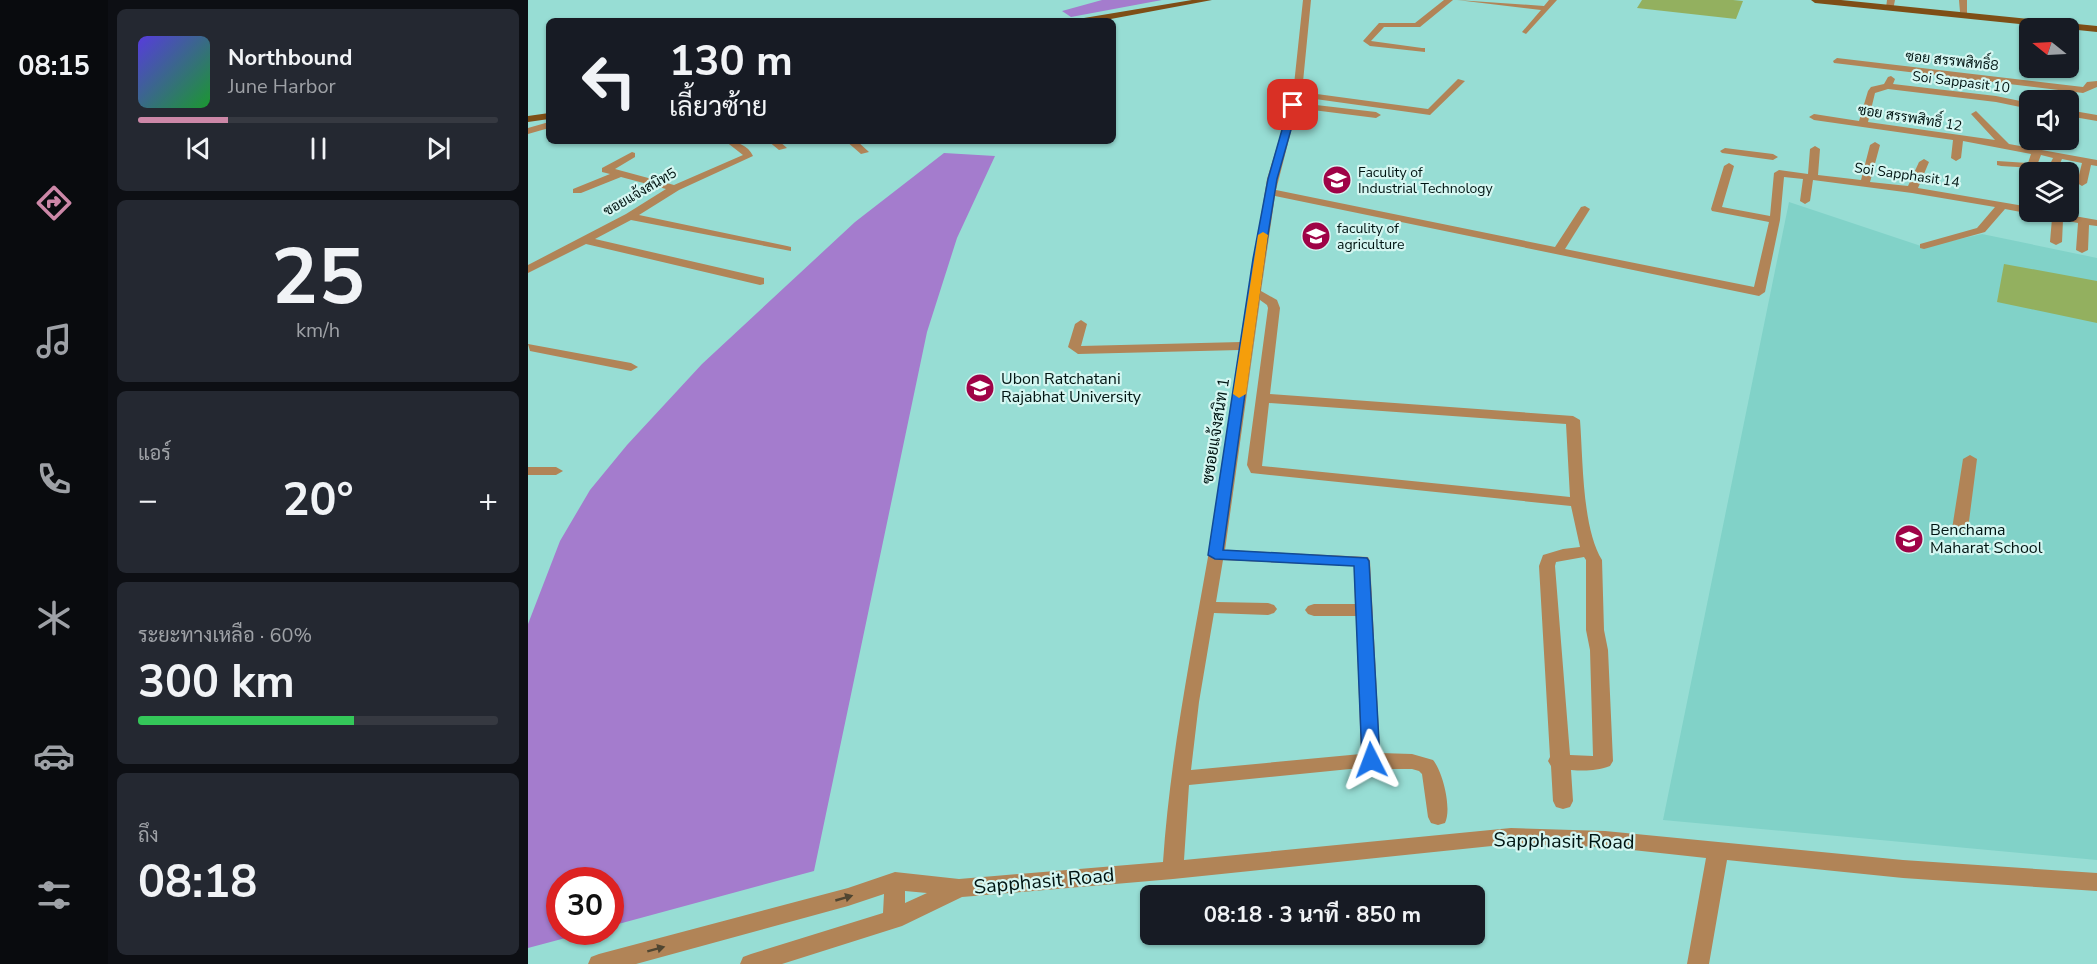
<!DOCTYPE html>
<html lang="th">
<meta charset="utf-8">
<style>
:root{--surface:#171b24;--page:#242831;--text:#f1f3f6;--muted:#9ea1a6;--line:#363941;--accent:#cc87a7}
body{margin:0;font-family:"Nunito Sans",Sarabun,sans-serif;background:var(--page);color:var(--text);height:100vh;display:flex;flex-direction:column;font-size:22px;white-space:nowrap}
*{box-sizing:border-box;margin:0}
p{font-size:20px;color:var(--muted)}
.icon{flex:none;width:33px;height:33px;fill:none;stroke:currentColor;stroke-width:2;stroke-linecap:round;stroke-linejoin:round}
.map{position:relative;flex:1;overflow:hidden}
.drawer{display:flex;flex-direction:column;gap:9px;padding:9px;background:#0d0f14;width:420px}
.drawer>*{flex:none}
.banner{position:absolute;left:18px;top:18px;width:570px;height:126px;border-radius:9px;box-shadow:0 2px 4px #0004;background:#171b24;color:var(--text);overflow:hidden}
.needle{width:39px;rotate:288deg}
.tools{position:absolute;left:1491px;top:18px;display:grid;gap:12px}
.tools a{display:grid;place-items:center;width:60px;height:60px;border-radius:9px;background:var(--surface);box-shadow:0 2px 4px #0004;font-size:30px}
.speed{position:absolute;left:18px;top:867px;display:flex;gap:12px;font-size:30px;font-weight:700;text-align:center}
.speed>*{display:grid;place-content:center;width:78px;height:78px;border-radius:50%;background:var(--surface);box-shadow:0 2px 4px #0004;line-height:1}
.speed .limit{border:9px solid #d22;background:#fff;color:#111}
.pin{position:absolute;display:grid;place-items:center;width:51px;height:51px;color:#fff;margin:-26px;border-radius:12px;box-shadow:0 3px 9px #0006}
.me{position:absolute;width:66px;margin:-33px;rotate:357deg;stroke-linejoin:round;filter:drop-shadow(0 0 4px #0008)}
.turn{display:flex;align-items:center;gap:21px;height:126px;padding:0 24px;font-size:27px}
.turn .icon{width:78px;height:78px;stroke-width:2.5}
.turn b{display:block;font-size:42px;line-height:51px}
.big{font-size:45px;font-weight:700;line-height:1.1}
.drawer .widget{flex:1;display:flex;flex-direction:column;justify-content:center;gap:9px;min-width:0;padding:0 21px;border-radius:9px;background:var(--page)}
.drawer .dial{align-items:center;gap:0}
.dial b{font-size:78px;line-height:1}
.song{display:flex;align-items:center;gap:18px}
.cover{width:72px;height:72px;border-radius:9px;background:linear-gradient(135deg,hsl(250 70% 55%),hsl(130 70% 35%))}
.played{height:6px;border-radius:3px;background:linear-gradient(90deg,var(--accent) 25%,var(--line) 25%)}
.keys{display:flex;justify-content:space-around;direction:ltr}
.heat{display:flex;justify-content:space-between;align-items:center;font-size:33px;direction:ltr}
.charge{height:9px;border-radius:4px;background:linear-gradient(90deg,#34c759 60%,var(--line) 0)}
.trip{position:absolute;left:612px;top:885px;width:345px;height:60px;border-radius:9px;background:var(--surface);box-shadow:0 2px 4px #0004;font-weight:700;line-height:60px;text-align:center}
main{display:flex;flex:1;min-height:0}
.dock{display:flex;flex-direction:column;width:108px;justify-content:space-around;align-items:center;background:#090b0e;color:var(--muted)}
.dock .icon{width:42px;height:42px}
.dock .active{color:var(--accent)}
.dock b{font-size:27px;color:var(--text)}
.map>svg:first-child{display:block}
</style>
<main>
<nav class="dock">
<b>08:15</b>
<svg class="icon active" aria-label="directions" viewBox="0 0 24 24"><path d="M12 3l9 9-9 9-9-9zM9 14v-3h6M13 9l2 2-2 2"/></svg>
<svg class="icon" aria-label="music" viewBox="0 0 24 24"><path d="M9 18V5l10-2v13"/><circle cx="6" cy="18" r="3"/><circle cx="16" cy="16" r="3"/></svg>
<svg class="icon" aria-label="phone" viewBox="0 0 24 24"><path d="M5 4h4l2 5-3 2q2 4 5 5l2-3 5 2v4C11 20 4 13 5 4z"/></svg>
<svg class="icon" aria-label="climate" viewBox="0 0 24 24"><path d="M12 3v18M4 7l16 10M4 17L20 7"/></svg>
<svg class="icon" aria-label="car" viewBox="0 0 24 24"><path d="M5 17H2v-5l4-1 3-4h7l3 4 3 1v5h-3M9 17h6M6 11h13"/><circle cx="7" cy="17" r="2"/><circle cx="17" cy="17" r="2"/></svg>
<svg class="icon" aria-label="filters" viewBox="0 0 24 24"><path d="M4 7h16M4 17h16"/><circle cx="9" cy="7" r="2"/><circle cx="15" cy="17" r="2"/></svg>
</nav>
<section class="drawer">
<div class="widget">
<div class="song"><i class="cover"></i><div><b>Northbound</b><p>June Harbor</p></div></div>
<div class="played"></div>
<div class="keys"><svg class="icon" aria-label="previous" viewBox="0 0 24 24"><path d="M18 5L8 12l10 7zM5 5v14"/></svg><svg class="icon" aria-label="pause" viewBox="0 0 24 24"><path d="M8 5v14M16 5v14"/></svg><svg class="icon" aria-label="next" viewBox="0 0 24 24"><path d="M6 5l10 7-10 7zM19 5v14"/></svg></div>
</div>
<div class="widget dial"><b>25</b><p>km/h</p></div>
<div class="widget"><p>แอร์</p>
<div class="heat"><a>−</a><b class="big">20°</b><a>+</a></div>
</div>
<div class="widget"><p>ระยะทางเหลือ · 60%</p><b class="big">300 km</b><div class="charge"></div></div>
<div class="widget"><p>ถึง</p><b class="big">08:18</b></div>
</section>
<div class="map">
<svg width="1569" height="964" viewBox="0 0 1569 964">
<rect width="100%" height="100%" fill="#97ddd4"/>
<path fill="#81d2c8" d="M1261,202L1396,247L1454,234L1569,258V860L1135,820Z"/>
<path fill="#93b05f" d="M1114,0H1205L1215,1L1208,19L1109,8Z
M1476,264L1569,281V323L1469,302Z"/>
<path fill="#a47ccd" d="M574,0H634L543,17L534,11Z
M416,153L467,156L429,238L399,332L286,871L83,926L82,880H32V932H60L0,948V624L32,541L62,490L99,445L174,364L327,222Z"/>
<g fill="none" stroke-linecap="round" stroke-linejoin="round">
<path fill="#b18457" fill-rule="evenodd" d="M775,0H783L774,92L900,109L930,79L937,81L902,115L773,97L771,103L848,112L853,115L848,118L769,108L748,190L1027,247L1053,207L1057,206L1062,209L1037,249L1226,287L1241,222L1184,211L1183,209L1196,166L1201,163L1206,166L1194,207L1242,216L1246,173L1251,170L1280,174L1282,149L1287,146L1292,149L1290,175L1333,180L1342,145L1347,142L1352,145L1342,182L1380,186L1391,162L1396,159L1401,162L1390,188L1502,207V212H1535V214L1569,220V226L1561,225L1560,250L1554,253L1548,250L1550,223L1535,220L1534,242L1528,245L1522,242L1524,218L1477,209L1457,232L1396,249L1392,248V244L1449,228L1467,207L1384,193L1285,180L1282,201L1277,204L1272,201L1275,179L1256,177L1252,220L1237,292L1231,296L747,196L733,291L749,300L752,308L742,394L1045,416L1052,420C1055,459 1054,528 1074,560L1076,630L1080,650L1085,761L1082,766C1068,771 1057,771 1043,770L1045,801L1042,807L1035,809L1028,807L1025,801L1023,766L1020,761L1022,757L1011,566L1015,555L1035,549L1052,547L1043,506L723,473L719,465L740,308L739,305L732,300L697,550L840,557L842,561L852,753L884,754L905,760C915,772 924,809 917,823L910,825L903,823L900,817L894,774L891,771L884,769H822L661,785L656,860L983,828L1077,831L1375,860L1569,873V891L1375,878L1199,860L1181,964H1159L1178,858L1077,847L983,844L645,879L434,897L374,926L254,964H212L215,957L223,954L355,913L356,894L320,906L108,964H60L63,957L71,954L320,888L367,872L431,879L635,862C642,759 662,659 680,557C692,488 701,419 712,350L550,354L540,347L547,324L553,320L559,324L553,346L713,342L739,179L765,94ZM741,403L1038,424L1042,497L734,466ZM1056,557L1058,560V630L1062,650L1065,756L1042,755L1027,566L1028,562ZM695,560L826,566L827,604H786L780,606L777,610L780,614L786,616H828L833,754L663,770L671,702L686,613L740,615L746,613L749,609L746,605L740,603L688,602ZM377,891L399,893L377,903Z
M916,0H925L892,27H856L843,41L894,48H897V52L842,46L835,41L851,23H887Z
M929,0L1016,6L1021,0H1029L998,34L994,32L1013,10Z
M1359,0H1367L1365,10L1358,8Z
M1431,0H1439V14L1432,12Z
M1309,58L1555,87L1559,82L1569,81V87L1555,93L1306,63L1305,61Z
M1363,76L1367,79L1365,84L1468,96L1502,103V109L1468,102L1360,89L1347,93L1340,122L1467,140L1443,114L1448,111L1481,144L1569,160V166L1563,165L1559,183L1554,186L1549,183L1554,163L1534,159L1528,172H1518L1525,158L1513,155L1508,168L1473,166L1469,165V161L1500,163L1503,154L1435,141L1433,158L1428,161L1423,158L1425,140L1286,120L1281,117L1286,114L1331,121L1340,91L1343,87L1356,84L1360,77Z
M1540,110L1569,115V121L1540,116Z
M21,122V128L0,134V128Z
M197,141C208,141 220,145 225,156L151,190L111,215L259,246L263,247V251L103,220L67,239L236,278V284L232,285L58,244L0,273V265L98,214L138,189L93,177L53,193H45V189L82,174L74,172V168L104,152L107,153V157L87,169L146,185L215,155Z
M240,141H251L259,148L251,150Z
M318,141H329L341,152L333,154Z
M1197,148L1245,154L1250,157L1245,160L1194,153L1192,151Z
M0,344L103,363L110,367L103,371L2,351Z
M1442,455L1449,459L1440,529L1432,534L1424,529L1435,459Z
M0,467H28L35,471L28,475H0Z"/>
<path fill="#7e4e16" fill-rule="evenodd" d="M664,0H684L572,21H551L556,18Z
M1283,0H1313L1569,26V32L1287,3Z
M21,113V119L0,122V116Z"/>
</g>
<defs><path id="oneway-solid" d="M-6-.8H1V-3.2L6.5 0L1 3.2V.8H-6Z" transform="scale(1.5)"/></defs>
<g fill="#504631">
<use href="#oneway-solid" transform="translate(316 898) rotate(-16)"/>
<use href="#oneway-solid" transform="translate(128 949) rotate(-15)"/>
</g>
<path fill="#1a73e8" stroke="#114b97" stroke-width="1.5" d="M765,103L770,105L749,179L736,259L695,550L839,558L841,561L852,760L849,765L843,767L836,765L834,760L826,566L687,559L680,555L725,259L740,179L761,105Z"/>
<path fill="#f59e0b" d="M735,232L740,235L718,394L711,398L705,394L730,235Z"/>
<defs>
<g id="university-disc" transform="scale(1.5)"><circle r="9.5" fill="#9f0347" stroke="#d4f6f1"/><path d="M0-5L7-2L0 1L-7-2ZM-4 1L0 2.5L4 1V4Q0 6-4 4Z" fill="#fff"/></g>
<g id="school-disc" transform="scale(1.5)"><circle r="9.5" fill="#9f0347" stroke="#d4f6f1"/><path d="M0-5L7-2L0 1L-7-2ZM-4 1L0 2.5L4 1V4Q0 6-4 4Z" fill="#fff"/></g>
</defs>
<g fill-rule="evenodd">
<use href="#university-disc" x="809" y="180"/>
<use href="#university-disc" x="788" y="236"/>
<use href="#university-disc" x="452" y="388"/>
<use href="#school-disc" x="1381" y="539"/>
</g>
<g text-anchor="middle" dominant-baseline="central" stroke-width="4.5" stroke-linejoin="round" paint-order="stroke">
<g font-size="14" fill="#001412" stroke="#d4f6f1">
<text transform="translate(1424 61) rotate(6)">ซอย สรรพสิทธิ์8</text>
<text transform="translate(1433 82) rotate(7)">Soi Sappasit 10</text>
<text transform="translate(1382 118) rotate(9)">ซอย สรรพสิทธิ์ 12</text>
<text transform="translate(1379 175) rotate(8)">Soi Sapphasit 14</text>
<text transform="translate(112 192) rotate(-30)">ซอยแจ้งสนิท5</text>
</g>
<g font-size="14" fill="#001412" stroke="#d4f6f1" text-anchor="start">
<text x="830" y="172">Faculity of<tspan x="830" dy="16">Industrial Technology</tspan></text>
<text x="809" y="228">faculity of<tspan x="809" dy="16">agriculture</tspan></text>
</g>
<g font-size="16" fill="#001412" stroke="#d4f6f1" text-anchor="start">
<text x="473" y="379">Ubon Ratchatani<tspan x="473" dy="18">Rajabhat University</tspan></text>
<text x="1402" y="530">Benchama<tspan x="1402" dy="18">Maharat School</tspan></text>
</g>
<g font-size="16" fill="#001412" stroke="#d4f6f1">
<text transform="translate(688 431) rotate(-81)">ซซอยแจ้งสนิท 1</text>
</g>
<g font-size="20" fill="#001412" stroke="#d4f6f1">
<text transform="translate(1036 841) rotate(1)">Sapphasit Road</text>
<text transform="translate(516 881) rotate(-5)">Sapphasit Road</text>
</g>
</g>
</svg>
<div class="tools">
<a><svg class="needle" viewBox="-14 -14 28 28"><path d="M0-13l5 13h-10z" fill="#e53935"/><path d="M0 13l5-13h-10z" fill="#9ea1a6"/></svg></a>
<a><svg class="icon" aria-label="sound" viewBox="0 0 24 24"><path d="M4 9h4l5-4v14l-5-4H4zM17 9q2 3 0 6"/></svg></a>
<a><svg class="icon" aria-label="layers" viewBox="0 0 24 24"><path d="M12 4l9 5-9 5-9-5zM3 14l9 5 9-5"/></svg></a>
</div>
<div class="speed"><div class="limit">30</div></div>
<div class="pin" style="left:765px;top:105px;background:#d93025"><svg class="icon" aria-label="arrive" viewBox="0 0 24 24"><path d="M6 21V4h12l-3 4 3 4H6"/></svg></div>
<svg class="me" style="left:843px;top:760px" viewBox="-20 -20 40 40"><path d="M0-17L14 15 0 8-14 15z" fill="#1a73e8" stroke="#fff" stroke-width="4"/></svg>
<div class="trip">08:18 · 3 นาที · 850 m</div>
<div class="banner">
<div class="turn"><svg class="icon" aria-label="left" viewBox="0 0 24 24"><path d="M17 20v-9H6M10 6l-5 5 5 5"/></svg><div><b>130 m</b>เลี้ยวซ้าย</div></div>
</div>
</div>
</main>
